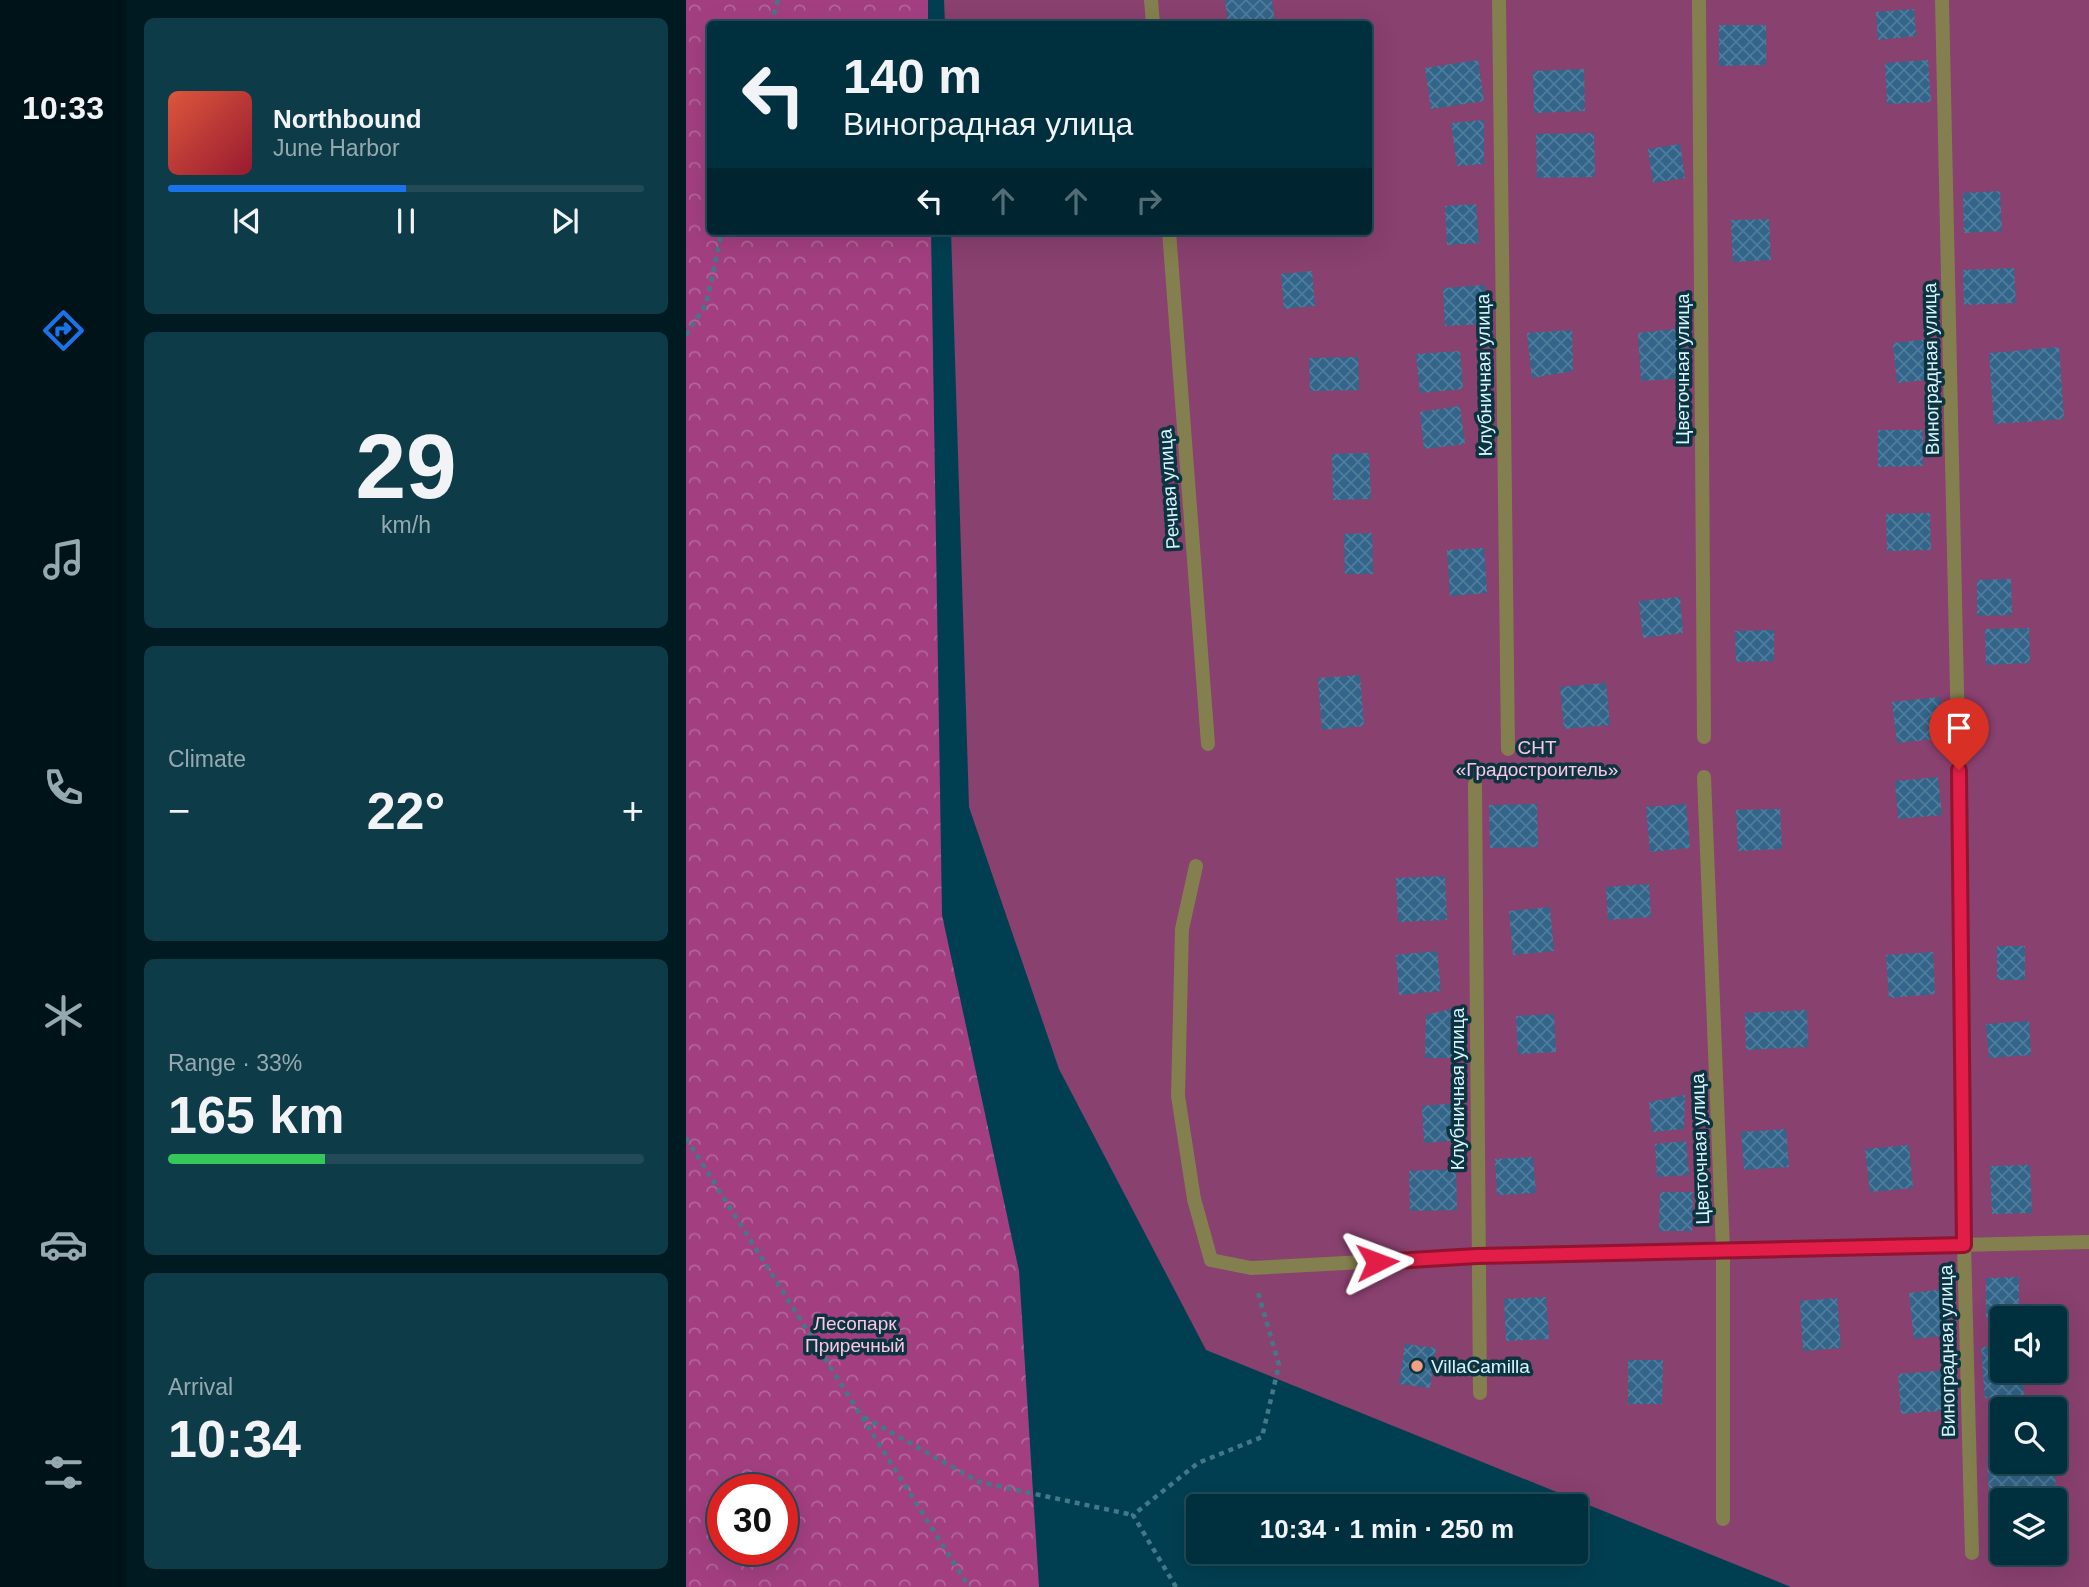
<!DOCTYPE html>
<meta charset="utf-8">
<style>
:root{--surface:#002f3d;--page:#0e3b48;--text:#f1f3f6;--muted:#95a9b0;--line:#224a57;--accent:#1a73e8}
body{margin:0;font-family:Arial,sans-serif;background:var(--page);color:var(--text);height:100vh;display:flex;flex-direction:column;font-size:26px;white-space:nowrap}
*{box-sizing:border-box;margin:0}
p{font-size:23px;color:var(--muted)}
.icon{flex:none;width:38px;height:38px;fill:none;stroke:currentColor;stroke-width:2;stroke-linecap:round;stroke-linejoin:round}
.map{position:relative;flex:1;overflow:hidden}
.details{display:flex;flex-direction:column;gap:18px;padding:18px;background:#001a22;width:560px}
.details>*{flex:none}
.hud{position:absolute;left:21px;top:21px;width:665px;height:214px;border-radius:7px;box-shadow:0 7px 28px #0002,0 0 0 2px var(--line);background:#002f3d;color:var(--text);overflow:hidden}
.buttons{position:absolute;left:1304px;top:1306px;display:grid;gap:14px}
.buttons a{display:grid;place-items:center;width:77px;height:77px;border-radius:7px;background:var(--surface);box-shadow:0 7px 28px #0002,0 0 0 2px var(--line);font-size:35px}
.speed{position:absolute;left:21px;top:1474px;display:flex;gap:14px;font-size:35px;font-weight:700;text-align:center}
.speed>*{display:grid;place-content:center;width:91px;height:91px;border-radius:50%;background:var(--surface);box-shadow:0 7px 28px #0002,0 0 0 2px var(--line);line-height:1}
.speed .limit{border:10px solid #d22;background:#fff;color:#111}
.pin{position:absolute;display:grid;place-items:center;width:60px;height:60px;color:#fff;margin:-72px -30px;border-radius:50% 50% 50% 0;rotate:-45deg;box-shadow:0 0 7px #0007}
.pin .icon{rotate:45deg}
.me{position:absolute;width:77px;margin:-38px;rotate:87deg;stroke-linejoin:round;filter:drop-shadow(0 0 5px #0008)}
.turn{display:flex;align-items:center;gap:24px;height:147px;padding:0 21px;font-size:32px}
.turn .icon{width:91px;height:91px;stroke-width:2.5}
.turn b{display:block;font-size:49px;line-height:60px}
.lanes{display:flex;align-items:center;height:66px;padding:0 21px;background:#0003;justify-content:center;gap:35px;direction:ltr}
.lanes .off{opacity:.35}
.big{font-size:52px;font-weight:700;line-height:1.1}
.details .widget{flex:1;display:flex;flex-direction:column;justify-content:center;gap:10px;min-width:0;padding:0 24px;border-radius:10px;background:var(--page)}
.details .dial{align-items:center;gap:0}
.dial b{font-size:91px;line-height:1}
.song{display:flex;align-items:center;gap:21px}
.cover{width:84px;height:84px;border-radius:10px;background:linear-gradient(135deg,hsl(10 70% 55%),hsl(350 70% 35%))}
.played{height:7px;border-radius:4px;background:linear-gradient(90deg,var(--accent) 50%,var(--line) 50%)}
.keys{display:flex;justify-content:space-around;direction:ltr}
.heat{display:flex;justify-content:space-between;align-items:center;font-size:38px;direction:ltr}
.charge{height:10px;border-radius:5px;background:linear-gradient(90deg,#34c759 33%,var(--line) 0)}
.trip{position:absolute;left:500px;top:1494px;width:402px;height:70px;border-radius:7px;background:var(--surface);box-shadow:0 7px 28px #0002,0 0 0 2px var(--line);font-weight:700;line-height:70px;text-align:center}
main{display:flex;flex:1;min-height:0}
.menu{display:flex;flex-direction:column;width:126px;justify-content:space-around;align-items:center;background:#001318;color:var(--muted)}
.menu .icon{width:49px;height:49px}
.menu .active{color:var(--accent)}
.menu b{font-size:32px;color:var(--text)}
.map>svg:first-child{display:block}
</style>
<main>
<nav class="menu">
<b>10:33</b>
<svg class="icon active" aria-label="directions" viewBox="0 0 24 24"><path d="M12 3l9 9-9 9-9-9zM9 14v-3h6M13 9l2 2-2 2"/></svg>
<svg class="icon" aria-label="music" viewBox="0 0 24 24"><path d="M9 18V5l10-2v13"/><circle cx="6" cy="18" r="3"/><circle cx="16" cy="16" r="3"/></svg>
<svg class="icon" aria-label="phone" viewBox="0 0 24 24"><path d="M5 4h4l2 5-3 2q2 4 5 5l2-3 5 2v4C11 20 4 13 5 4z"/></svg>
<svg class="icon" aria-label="climate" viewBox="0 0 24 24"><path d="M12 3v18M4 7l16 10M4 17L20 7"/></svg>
<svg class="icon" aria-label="car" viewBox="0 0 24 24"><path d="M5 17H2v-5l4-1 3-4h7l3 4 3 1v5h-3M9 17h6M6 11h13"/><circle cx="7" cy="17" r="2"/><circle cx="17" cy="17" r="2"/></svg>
<svg class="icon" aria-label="filters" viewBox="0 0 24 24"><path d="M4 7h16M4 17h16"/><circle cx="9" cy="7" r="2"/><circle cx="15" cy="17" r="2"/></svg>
</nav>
<section class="details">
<div class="widget">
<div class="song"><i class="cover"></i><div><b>Northbound</b><p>June Harbor</p></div></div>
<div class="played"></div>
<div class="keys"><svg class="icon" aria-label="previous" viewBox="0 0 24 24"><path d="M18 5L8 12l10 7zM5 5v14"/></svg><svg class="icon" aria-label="pause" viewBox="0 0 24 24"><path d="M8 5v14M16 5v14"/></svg><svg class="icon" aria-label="next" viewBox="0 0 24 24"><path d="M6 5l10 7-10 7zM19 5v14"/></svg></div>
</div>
<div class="widget dial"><b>29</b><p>km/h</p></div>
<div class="widget"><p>Climate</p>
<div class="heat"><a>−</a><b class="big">22°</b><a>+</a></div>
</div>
<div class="widget"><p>Range · 33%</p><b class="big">165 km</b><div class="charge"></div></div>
<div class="widget"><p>Arrival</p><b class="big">10:34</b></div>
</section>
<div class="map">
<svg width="1403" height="1587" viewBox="0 0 1403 1587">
<defs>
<pattern id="forest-crowns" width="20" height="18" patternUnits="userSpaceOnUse" patternTransform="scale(1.75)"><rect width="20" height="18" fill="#a33f81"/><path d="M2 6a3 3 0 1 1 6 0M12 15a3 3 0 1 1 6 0" fill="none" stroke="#b3659a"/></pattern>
<pattern id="building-cross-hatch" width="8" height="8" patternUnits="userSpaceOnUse" patternTransform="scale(1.75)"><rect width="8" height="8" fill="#33658a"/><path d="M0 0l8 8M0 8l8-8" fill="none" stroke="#507c9c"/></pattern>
</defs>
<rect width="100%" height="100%" fill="#003f51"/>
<path fill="url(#forest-crowns)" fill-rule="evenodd" d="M0,0H242V24H24V231H245L256,915L333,1271L353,1587H0ZM37,1489H96V1549H37Z"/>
<path fill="#89416f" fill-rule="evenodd" d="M258,0H1403V1587H1105L520,1350L373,1069L283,807L265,231H682V24H259ZM1316,1318H1368V1370H1316ZM1316,1409H1368V1461H1316ZM1316,1500H1368V1552H1316Z"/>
<path fill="url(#building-cross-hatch)" d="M539,0H586L589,24H542Z
M1228,9L1230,36L1192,40L1190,12Z
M1033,25H1080V65L1033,66Z
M792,60L798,101L745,109L739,68Z
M1242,60L1245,102L1201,104L1199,63Z
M898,69L899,111L848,113L847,71Z
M798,120V164L771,166L765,123Z
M908,133L909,177L851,178L850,134Z
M994,144L999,178L967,183L962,149Z
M1314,191L1316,231L1278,233L1277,193Z
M790,204L793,243L761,245L759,206Z
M1083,219L1085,260L1047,262L1045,220Z
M603,231H636V233L604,237Z
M1328,268L1330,303L1278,305L1277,270Z
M626,271L629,306L598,309L595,274Z
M799,285L801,324L759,326L757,288Z
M998,328L1000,378L955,381L952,333Z
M886,330L887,371L846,378L841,333Z
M1244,339L1249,379L1211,383L1207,343Z
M1373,347L1378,419L1308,424L1303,353Z
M774,351L777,389L734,393L730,354Z
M672,357L673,390L624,391L623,358Z
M774,406L779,444L738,449L734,412Z
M1192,430H1237V466L1192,467Z
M683,453L685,499L647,500L646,454Z
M1244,513L1245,550L1201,551L1200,514Z
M686,533L687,574H659L658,534Z
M798,548L801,593L764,596L761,550Z
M1325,579L1326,615L1291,616V580Z
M994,597L997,633L957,638L953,601Z
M1343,628L1344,663L1300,665L1299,629Z
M1088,630V661L1050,662L1049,631Z
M674,675L678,726L636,730L632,678Z
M920,683L924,725L878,729L874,687Z
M1254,697L1259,738L1211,743L1206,702Z
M1252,777L1256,815L1212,819L1209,781Z
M851,804L852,847L804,848L803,805Z
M1000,804L1004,848L964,852L960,807Z
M1094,809L1096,849L1052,851L1050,810Z
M759,876L761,920L712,922L710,878Z
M963,884L965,917L922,920L920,887Z
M864,907L868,951L827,955L823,911Z
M1311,946H1339V980H1311Z
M751,951L755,991L713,995L710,955Z
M1247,952L1249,994L1203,998L1200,955Z
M773,1007L772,1058H739L740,1015Z
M1121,1010L1122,1047L1060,1050L1059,1013Z
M868,1014L870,1052L832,1054L830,1016Z
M1343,1021L1345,1055L1303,1058L1300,1024Z
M999,1095L998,1129L966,1132L963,1102Z
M772,1103L774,1140L738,1143L736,1106Z
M1100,1129L1103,1167L1058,1170L1055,1132Z
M1000,1141L1003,1175L971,1177L969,1144Z
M1223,1145L1227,1188L1184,1192L1179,1149Z
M847,1157L850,1193L811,1195L809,1159Z
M1344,1165L1346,1213L1306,1214L1304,1166Z
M770,1169L771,1210L724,1211L723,1171Z
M974,1192H1007L1006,1231H973Z
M1333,1277V1317H1300V1278Z
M1260,1289L1265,1335L1228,1339L1223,1293Z
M860,1297L863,1339L820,1341L818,1299Z
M1151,1298L1155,1348L1117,1351L1114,1301Z
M719,1344L750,1348L744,1388L713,1384Z
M1316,1346V1370H1336L1338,1396L1299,1398L1295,1347Z
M942,1360H977L976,1404H942Z
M1260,1370L1264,1410L1215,1414L1212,1374Z
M1316,1456V1461H1368L1370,1491L1303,1495L1301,1457Z"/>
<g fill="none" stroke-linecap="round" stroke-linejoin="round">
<path stroke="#447888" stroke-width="4.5" stroke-dasharray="5 5" stroke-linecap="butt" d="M85,24L92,0
M0,335L20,304L36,231
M0,1138L283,1587
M178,1417L293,1482L447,1515
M490,1587L447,1515L512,1463L576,1437L593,1365L571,1289"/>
<path stroke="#847f4e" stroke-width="14" d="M465,0L467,24
M813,0L822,749
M1013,0L1018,737
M1256,0L1272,737
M483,231L522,744
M1273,770L1278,1245L1286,1553
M1018,777L1037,1250V1519
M789,784L794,1393
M510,866L496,929L492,1096L508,1199L525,1260L565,1268L791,1256L1403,1242"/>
</g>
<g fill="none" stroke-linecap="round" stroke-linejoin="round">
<g stroke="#92132f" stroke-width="18">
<path id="route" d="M691,1262L791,1256L1278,1245L1273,770"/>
</g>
<use href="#route" stroke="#e11d48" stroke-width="12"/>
</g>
<circle fill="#f2a07f" stroke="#0b3440" stroke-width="2.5" cx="731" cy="1366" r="7"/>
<g text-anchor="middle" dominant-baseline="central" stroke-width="7" stroke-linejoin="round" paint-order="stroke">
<g font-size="19" fill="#d8f4ff" stroke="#0b3440">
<text transform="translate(996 369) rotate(-90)">Цветочная улица</text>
<text transform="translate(1245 369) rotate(-91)">Виноградная улица</text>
<text transform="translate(798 375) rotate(-91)">Клубничная улица</text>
<text transform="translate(483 489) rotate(-94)">Речная улица</text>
<text transform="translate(771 1089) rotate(-90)">Клубничная улица</text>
<text transform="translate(1014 1149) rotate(-92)">Цветочная улица</text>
<text transform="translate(1261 1351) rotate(-91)">Виноградная улица</text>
</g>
<g font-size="19" fill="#fcc6e5" stroke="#0b3440">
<text x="851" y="747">СНТ<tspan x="851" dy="22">«Градостроитель»</tspan></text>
<text x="169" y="1323">Лесопарк<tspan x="169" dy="22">Приречный</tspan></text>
</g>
<g font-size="19" fill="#d8f4ff" stroke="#0b3440" text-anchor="start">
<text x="745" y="1366">VillaCamilla</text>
</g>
</g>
</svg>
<div class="buttons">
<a><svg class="icon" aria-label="sound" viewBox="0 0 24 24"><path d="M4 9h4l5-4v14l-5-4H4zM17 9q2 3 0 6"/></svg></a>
<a><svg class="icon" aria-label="search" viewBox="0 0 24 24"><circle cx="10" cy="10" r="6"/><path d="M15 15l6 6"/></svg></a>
<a><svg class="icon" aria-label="layers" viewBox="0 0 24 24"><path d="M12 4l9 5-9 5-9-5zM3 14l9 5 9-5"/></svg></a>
</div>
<div class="speed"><div class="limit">30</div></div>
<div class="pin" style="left:1273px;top:770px;background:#d93025"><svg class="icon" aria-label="arrive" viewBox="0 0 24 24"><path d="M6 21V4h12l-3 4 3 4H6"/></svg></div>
<svg class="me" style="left:691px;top:1262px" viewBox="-20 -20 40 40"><path d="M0-17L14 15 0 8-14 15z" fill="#e11d48" stroke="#fff" stroke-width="4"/></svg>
<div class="trip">10:34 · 1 min · 250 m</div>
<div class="hud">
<div class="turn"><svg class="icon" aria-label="left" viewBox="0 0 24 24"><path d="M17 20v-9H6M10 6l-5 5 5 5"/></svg><div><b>140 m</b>Виноградная улица</div></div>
<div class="lanes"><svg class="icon" aria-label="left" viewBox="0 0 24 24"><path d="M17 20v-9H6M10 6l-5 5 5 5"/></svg><svg class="icon off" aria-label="ahead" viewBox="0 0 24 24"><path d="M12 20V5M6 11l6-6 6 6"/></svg><svg class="icon off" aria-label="ahead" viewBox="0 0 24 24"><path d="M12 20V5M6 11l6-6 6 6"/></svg><svg class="icon off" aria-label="right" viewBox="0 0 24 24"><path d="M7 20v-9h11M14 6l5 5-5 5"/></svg></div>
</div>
</div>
</main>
